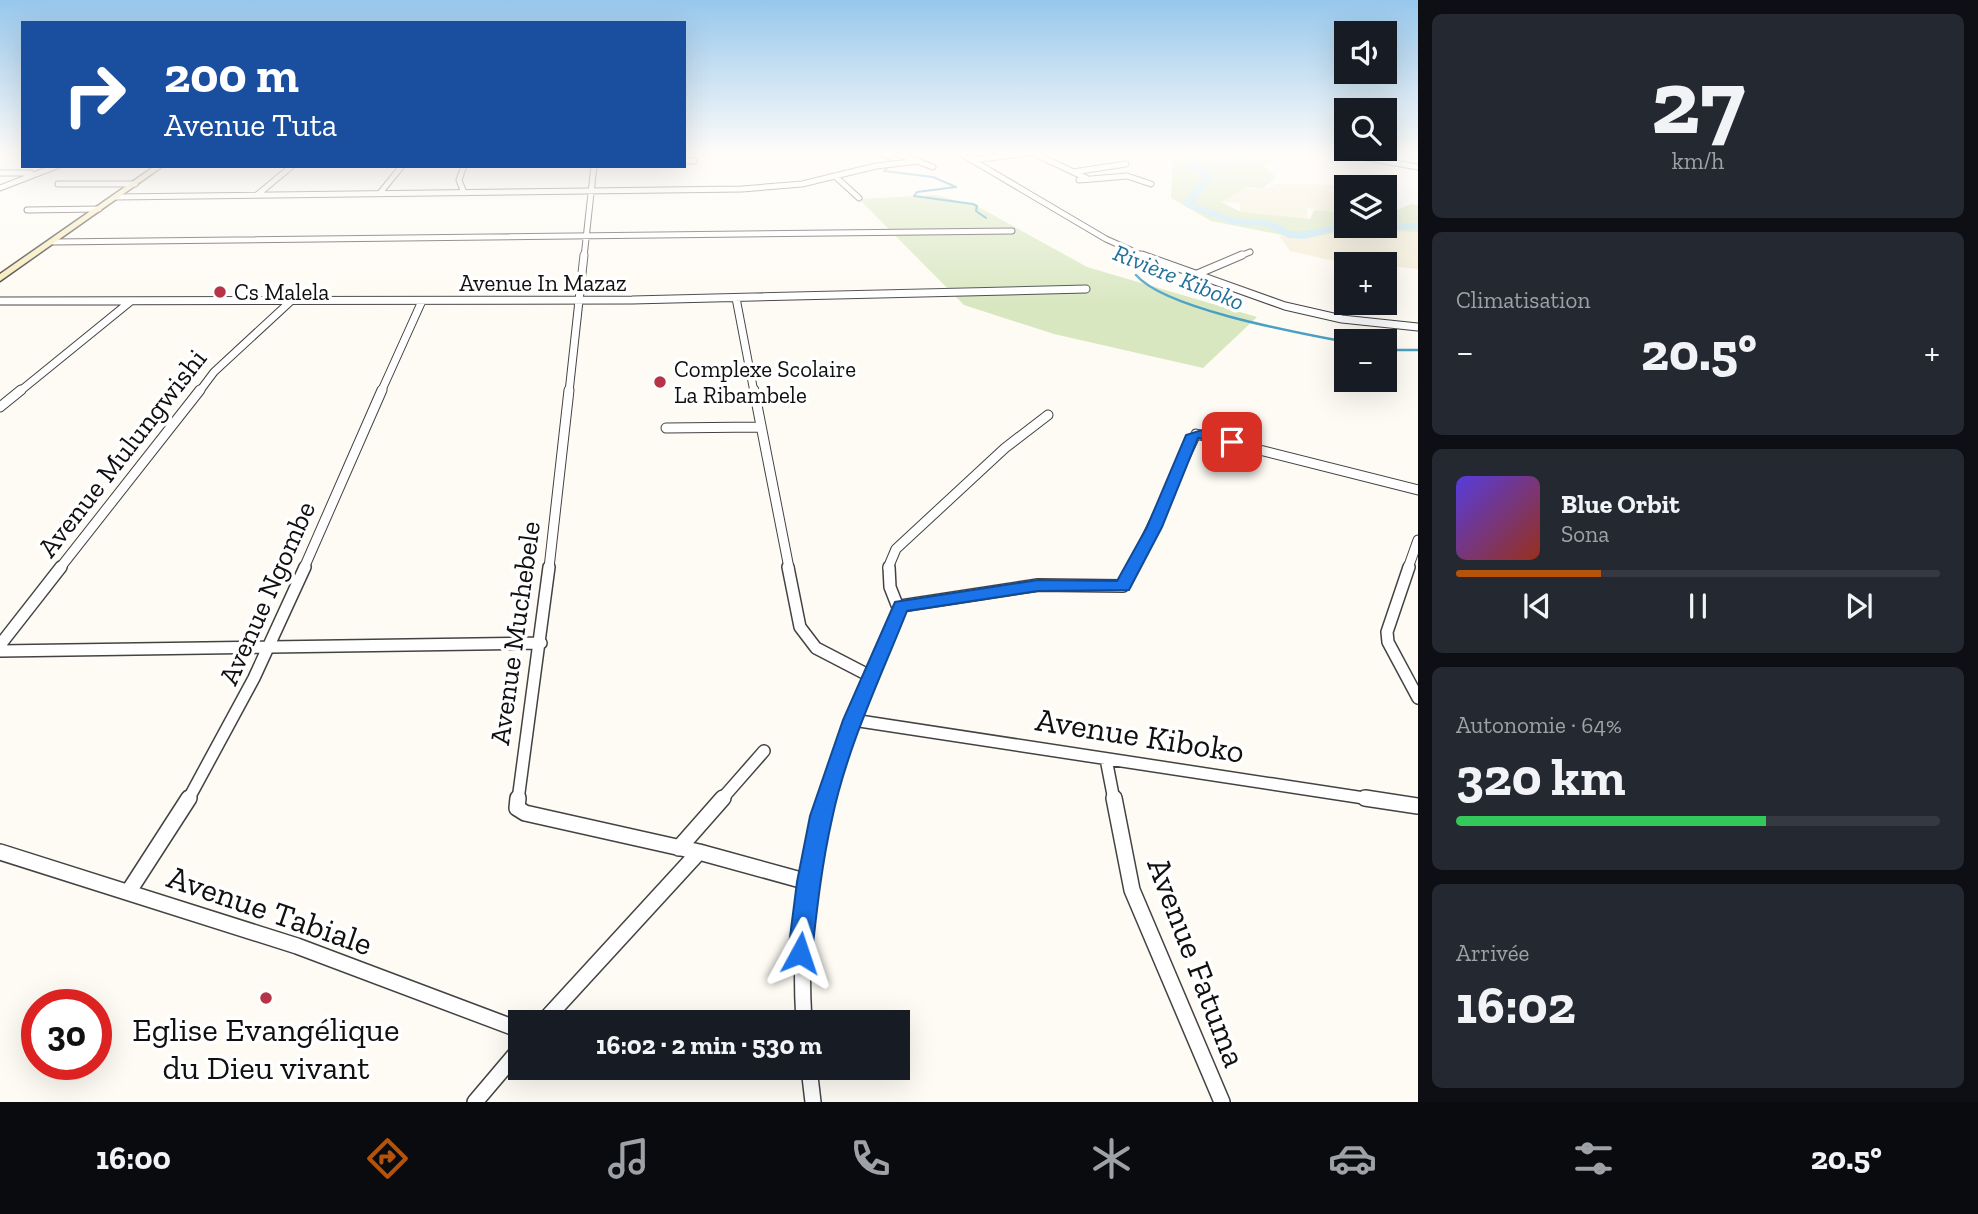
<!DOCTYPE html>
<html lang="fr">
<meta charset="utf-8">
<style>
:root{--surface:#171b24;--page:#242831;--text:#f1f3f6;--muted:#9ea1a6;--line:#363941;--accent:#b45309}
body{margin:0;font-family:"Zilla Slab",serif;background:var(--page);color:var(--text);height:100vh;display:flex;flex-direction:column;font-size:26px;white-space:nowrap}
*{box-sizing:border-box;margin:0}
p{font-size:23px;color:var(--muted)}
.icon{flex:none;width:38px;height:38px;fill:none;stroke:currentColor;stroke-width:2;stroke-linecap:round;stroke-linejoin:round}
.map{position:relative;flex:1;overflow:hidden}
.sheet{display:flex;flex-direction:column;gap:14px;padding:14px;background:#0d0f14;width:560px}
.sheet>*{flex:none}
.hud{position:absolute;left:21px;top:21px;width:665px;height:147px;border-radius:0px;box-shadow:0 7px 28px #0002;background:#1a4fa0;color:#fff;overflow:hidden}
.tools{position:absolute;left:1334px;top:21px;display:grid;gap:14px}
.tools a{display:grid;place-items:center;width:63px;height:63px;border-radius:0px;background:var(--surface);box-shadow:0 7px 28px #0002;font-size:35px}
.speed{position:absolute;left:21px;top:989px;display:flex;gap:14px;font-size:35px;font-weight:700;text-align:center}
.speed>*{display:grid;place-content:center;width:91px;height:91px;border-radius:50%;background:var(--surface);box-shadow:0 7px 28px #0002;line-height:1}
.speed .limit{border:10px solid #d22;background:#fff;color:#111}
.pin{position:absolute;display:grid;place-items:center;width:60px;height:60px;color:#fff;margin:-30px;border-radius:14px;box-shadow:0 4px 10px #0006}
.me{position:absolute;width:77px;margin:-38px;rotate:5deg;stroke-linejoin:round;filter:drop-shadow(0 0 5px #0008)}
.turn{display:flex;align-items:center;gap:24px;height:147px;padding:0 28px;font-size:32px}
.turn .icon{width:91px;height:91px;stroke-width:2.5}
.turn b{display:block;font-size:49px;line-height:60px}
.big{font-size:52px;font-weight:800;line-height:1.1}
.sheet .widget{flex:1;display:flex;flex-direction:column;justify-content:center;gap:10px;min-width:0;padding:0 24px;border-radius:10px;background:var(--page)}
.sheet .dial{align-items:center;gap:0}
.dial b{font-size:91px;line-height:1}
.song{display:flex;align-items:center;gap:21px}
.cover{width:84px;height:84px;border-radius:10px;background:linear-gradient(135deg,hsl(250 70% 55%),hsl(10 70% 35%))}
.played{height:7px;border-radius:4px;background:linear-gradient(90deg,var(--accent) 30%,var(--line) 30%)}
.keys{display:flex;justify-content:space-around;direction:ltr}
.heat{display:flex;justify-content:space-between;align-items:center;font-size:38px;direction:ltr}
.charge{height:10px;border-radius:5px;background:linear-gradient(90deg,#34c759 64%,var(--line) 0)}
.trip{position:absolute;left:508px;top:1010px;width:402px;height:70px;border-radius:0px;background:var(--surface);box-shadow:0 7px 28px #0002;font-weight:800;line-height:70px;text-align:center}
.tabs{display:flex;height:112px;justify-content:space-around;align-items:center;background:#090b0e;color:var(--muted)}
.tabs .icon{width:49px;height:49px}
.tabs .active{color:var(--accent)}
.tabs b{font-size:32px;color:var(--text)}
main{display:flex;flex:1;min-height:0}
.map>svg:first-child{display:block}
</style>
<main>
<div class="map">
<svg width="1418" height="1102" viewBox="0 0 1418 1102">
<rect width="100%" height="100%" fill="#fefbf4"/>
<path fill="#f3edd6" d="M1214,183L1262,190L1277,184L1338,185L1346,187V215L1307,208L1308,227L1240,215V203L1208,201Z
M1348,230L1418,232V269L1325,259L1290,251L1279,235L1303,239Z"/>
<path fill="#d8e7c0" d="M1179,153H1281L1263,166L1276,177L1262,189L1247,187L1221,202L1241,212L1310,219L1314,210L1346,213V226H1384V216L1411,204L1418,205V232L1348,230L1303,239L1211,221L1171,198L1173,156Z
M936,195L977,206L1087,267L1257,317L1203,368L1054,334L964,305L859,199Z"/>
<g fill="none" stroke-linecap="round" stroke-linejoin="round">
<path stroke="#4aa0c3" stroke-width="2" d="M869,153L891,160L892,164L884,171L933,177L956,187L917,192L914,196L973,204L977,206L976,211L986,218"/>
<path stroke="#4aa0c3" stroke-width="2.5" d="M1136,275C1165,309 1299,333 1346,342
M1384,350H1418"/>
<path fill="#bde4f2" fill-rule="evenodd" d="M1193,153H1210L1195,159L1200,167L1249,154L1254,157L1207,171L1214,176L1194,203L1234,218L1271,221L1291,231H1305L1346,223V226H1352L1305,239L1289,238L1265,226L1232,224L1186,207L1183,203L1203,177L1188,167L1185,157Z
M1384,223H1418V229H1382L1376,226H1384Z"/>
<g stroke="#434343" stroke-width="7">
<path id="street-far4" d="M895,153L933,167
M960,153L1106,239L1146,257
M1033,153L1086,178
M1339,153L1418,167
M973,160L1030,153
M684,161H694
M464,166L459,180L464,193
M1073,172L1126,164
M0,173H31
M837,178L859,198
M1079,180L1127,176L1151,184
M58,184H135
M0,188L57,166
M380,193L402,166
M257,195L292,166
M115,197L742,189L802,184L876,166L919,161
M27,210L99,209
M53,242L1012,231
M584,257L594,166
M1238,257L1250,252"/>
</g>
<g stroke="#434343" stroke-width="9">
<path id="street-far3" d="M1142,255L1285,306L1342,319L1418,327
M1195,275L1242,255
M736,298L754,392
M0,301L632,300L1086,289
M19,392L131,301
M199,392L214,372L292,300
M381,392L422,301
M569,392L584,255"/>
</g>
<g stroke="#434343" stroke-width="11">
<path id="street-far2" d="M754,390L789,568
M0,407L21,390
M666,428L759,427
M60,568L200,390
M304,568L382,390
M549,568L569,390
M888,568L896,549L1005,448L1048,415
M1132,568L1196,434L1418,490
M1408,568L1418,540"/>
</g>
<g stroke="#434343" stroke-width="14">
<path id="street-far1" d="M788,567L800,627L816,648L870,676
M889,567L890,587L899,610
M1409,567L1387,632L1388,642L1418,698
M0,645L61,567
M0,651L541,643
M853,720L1377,800
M1106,759L1114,800
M188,800L254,678L305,567
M518,800L549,567
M721,800L764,751
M827,800L861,699L901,606L1038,585L1123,586L1133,567"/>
</g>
<g stroke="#434343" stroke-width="18">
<path id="street" d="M518,798L517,808L525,813L699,852L808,882
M1114,798L1132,890L1222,1102
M1365,798L1418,806
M679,848L723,798
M0,852L297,946L520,1030
M129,891L189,798
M543,1022L699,852
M804,1022C799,945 806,872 827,798
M809,1068L813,1102
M475,1102L520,1049"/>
</g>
<g stroke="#323232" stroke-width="3">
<path id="secondary" d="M155,166H163L0,281V274Z"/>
</g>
<use href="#street-far4" stroke="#fff" stroke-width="5"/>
<use href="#street-far3" stroke="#fff" stroke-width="7"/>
<use href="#street-far2" stroke="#fff" stroke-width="9"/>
<use href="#street-far1" stroke="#fff" stroke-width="11"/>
<use href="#street" stroke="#fff" stroke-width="15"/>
<use href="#secondary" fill="#f8e9b5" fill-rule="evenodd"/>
</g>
<linearGradient id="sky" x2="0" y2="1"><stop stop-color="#97c7ec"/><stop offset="0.5" stop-color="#fffdfa"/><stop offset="1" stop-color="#fffdfa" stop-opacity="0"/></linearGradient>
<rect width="1418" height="307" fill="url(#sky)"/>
<path fill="#1a73e8" stroke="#114b97" stroke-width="2" d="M1202,430L1239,442L1232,446L1198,438L1162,527L1129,590L1038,591L907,611C880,679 847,747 832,819C822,863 817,908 812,953L809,961L800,965L791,961L788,953L797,882L810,816L843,720L895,602L1038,580L1117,581L1147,527L1186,435Z"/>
<g fill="#b63348" stroke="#fff" stroke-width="2.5">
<circle cx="220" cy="292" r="7"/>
<circle cx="660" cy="382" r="7"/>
<circle cx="266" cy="998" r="7"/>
</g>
<g text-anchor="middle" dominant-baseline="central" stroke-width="7" stroke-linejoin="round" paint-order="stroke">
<g font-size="23" fill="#101010" stroke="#fff">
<text x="543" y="283">Avenue In Mazaz</text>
</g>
<g font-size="23" fill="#101010" stroke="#fff" text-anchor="start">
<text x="234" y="292">Cs Malela</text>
<text x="674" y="369">Complexe Scolaire<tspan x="674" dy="26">La Ribambele</tspan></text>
</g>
<g font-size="24" font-style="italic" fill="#237299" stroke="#fff">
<text transform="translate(1179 277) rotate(22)">Rivière Kiboko</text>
</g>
<g font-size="28" fill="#101010" stroke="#fff">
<text transform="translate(122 453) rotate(-52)">Avenue Mulungwishi</text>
<text transform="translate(267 593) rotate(-66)">Avenue Ngombe</text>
<text transform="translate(515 633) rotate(-82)">Avenue Muchebele</text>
</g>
<g font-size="33" fill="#101010" stroke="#fff">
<text transform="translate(1140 735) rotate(9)">Avenue Kiboko</text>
<text transform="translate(270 910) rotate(19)">Avenue Tabiale</text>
<text transform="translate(1197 962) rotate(69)">Avenue Fatuma</text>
</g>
<g font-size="33" fill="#101010" stroke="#fff">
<text x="266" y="1029">Eglise Evangélique<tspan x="266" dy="38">du Dieu vivant</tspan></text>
</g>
</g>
</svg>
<div class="tools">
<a><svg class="icon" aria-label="sound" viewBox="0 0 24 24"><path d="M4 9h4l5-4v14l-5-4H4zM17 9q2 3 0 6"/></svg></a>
<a><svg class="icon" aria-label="search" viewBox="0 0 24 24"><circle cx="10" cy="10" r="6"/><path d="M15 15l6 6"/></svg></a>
<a><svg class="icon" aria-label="layers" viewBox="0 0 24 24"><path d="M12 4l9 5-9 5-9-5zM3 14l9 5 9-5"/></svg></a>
<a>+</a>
<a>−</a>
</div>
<div class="speed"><div class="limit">30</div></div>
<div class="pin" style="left:1232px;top:442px;background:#d93025"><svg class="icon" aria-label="arrive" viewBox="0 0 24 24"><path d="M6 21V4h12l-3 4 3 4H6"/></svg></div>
<svg class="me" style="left:800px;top:953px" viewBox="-20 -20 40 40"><path d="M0-17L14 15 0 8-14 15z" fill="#1a73e8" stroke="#fff" stroke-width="4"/></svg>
<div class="trip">16:02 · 2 min · 530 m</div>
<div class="hud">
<div class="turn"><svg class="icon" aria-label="right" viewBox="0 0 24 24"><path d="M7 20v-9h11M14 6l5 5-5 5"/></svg><div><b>200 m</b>Avenue Tuta</div></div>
</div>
</div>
<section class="sheet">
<div class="widget dial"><b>27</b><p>km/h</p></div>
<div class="widget"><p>Climatisation</p>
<div class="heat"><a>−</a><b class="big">20.5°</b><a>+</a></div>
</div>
<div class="widget">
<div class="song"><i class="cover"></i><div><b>Blue Orbit</b><p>Sona</p></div></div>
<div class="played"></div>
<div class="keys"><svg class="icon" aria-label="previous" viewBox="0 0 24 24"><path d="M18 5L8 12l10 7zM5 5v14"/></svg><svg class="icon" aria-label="pause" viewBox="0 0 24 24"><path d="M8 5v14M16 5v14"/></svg><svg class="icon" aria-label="next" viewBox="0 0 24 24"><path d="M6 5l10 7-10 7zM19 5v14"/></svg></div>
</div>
<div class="widget"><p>Autonomie · 64%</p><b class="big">320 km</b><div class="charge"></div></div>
<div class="widget"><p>Arrivée</p><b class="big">16:02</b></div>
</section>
</main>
<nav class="tabs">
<b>16:00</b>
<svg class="icon active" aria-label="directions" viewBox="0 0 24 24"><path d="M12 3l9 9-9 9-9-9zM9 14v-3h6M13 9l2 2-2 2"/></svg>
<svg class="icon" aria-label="music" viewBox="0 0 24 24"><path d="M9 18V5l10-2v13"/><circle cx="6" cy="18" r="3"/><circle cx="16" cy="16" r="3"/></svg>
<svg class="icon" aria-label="phone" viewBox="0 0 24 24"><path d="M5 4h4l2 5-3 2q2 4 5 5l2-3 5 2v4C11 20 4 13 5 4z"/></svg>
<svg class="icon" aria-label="climate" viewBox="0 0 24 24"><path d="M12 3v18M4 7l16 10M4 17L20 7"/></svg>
<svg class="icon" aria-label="car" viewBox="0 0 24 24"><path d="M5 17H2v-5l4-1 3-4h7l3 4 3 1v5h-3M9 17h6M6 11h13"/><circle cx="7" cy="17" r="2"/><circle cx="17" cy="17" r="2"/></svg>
<svg class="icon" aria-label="filters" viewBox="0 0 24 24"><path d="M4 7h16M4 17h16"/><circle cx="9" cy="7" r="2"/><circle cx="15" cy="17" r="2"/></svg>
<b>20.5°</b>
</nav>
